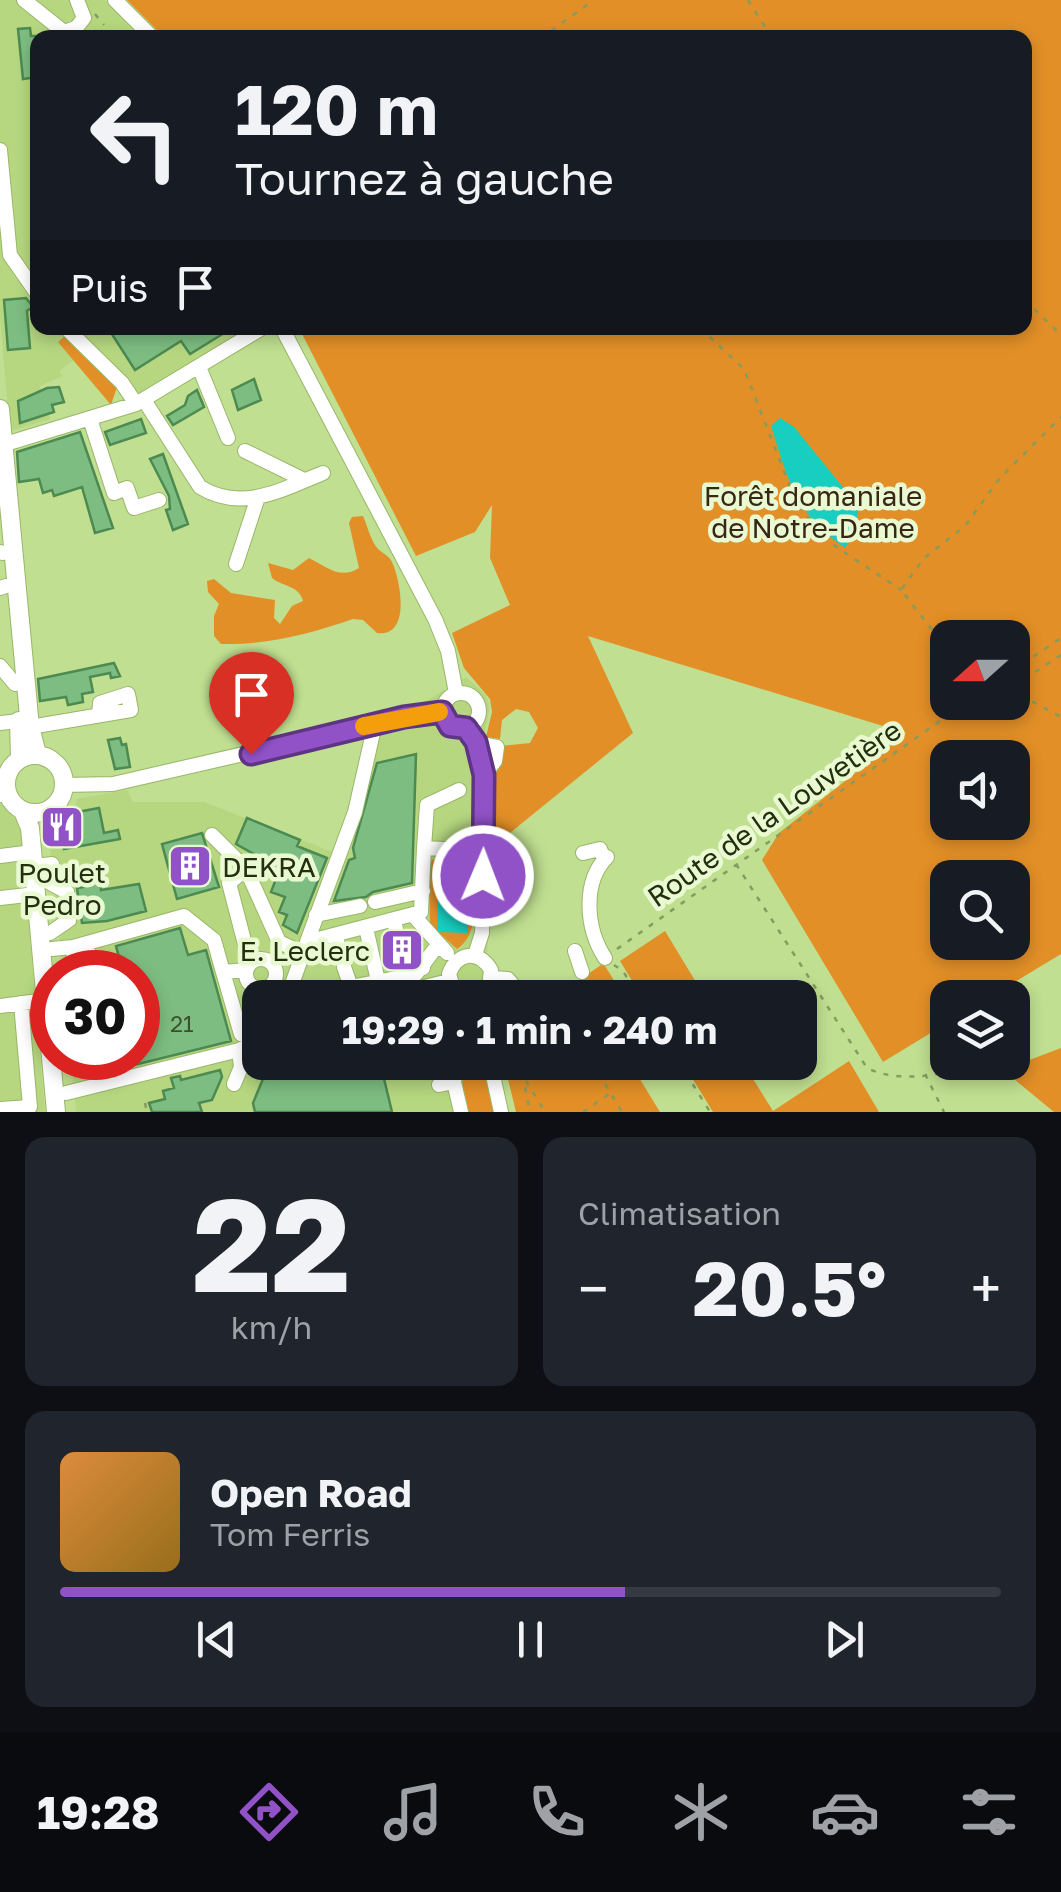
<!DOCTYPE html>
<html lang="fr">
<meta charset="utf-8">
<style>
:root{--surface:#171b24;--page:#20242c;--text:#f1f3f6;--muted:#9ea1a6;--line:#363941;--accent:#9152c8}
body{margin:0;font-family:"Golos Text",sans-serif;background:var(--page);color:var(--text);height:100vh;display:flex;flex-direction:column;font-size:38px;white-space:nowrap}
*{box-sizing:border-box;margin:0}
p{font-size:32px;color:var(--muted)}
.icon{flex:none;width:55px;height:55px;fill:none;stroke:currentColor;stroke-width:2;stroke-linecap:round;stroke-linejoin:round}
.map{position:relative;height:1112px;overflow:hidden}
.drawer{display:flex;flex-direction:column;gap:25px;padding:25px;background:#0d0f14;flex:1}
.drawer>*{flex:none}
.banner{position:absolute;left:30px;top:30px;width:1002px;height:305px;border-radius:20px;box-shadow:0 5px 15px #0003;background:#171b24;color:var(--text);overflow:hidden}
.needle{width:65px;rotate:249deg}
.buttons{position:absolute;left:930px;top:620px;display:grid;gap:20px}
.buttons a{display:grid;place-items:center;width:100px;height:100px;border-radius:20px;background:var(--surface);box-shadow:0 5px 15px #0003;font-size:50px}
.speed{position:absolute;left:30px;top:950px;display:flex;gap:20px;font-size:50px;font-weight:700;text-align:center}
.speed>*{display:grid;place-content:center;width:130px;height:130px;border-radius:50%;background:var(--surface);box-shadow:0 5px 15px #0003;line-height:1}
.speed .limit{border:15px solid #d22;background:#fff;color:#111}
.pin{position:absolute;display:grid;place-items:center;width:85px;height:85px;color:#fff;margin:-102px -42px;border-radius:50% 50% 50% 0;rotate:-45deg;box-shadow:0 0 10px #0007}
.pin .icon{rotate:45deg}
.me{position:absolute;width:110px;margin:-55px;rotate:1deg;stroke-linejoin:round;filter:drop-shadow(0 0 8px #0008)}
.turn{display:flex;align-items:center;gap:35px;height:210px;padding:0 40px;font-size:45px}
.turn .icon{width:130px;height:130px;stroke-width:2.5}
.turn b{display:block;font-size:70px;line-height:85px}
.then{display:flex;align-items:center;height:95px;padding:0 40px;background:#0003;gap:20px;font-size:38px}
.big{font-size:75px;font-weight:700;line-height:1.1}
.drawer .tile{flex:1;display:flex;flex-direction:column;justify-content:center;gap:15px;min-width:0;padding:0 35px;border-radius:20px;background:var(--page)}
.drawer .dial{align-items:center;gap:0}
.dial b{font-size:130px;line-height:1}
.song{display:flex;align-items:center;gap:30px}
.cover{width:120px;height:120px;border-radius:15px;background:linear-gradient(135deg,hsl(30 70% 55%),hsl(40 70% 35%))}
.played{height:10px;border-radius:5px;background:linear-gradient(90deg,var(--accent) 60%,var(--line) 60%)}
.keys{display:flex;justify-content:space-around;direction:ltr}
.heat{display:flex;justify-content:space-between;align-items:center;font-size:55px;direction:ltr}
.drawer .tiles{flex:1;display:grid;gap:25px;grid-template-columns:1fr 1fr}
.tile:last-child{grid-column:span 2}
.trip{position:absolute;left:242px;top:980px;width:575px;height:100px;border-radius:20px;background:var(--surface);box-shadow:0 5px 15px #0003;font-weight:700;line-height:100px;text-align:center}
.menu{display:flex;height:160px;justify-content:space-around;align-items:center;background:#090b0e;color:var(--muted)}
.menu .icon{width:70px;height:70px}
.menu .active{color:var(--accent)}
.menu b{font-size:45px;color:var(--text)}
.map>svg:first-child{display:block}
</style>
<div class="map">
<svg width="1061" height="1112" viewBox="0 0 1061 1112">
<rect width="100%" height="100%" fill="#c0df90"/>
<path fill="#b6d780" d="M0,0H105L138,37L38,38V328H249L132,398L88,350L59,371L62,376L40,386L50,419L10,431L0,317Z
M466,677L486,695L490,708L484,736L493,794L487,963L491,970L476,998H260V1062L490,1063L501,1112H76L71,1058H138V972H63L48,829L78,821L76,799L127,790L133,802H204L335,853L355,797L369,735Z
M0,804L20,824L45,1112H0Z"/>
<path fill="#e28f27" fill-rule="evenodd" d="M127,0H1061V954L990,997L948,998L947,1023L883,1062L762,860L779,833L906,733L588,636L633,733L494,846V772L501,746L530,743L538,728L529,712L516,709L502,720L500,739L486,737L492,712L490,699L464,668L452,633L510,605L490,558L492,505L475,532L416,556L299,328H1025V38H165ZM948,638H1012V702H948ZM948,758H1012V822H948ZM948,878H1012V942H948Z
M65,336L117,387L111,405L58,342Z
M363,516C367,525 370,537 375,545C380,553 388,554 392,562C401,582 411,637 377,633L363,620L353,619C309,634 268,645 221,644L214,636V616L219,604L208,592L207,581L214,579L231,593L275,600L274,618L280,624L292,606L303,601C299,585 283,587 272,578L268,563L293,570L309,558C327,567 340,580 359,568L349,523L352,517Z
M434,859H456L473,869C474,895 481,933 457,949L430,925L429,863Z
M665,931L705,997H642L620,961Z
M601,965L605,966L615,982L591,997L554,998Z
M1061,1048V1112H1054L1003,1070Z
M849,1061L879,1112H713L683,1063H743L773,1111Z
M472,1063H484L496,1112H469L462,1082Z
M504,1063H630L660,1112H516Z"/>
<path fill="#17cec0" d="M780,418L794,427L859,507L853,536L845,548C795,513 789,482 771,426Z
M438,890L469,891L468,933L437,932Z"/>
<path fill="#7dbd81" stroke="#4c8a51" stroke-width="2.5" d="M30,28L31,36H38V77L23,79L18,29Z
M26,298L33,307L27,311L30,348L8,350L4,300Z
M108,328H216L221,335L190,354L181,341L135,370Z
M254,379L261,400L238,410L232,390Z
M59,387L64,402L52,405L54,412L20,423L18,401L47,388Z
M197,390L204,407L173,425L167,416L185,405L188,396Z
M141,419L146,433L110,445L105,432Z
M80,432L113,528L95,533L82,487L54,496L52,490L43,493L39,479L19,482L17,452Z
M163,454L188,524L173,530L166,510L170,509L169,496L150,459Z
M114,663L120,676L111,678L110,673L90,677L93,692L82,694L83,702L68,705L66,697L40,701L38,679Z
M120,738L122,745L126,744L130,767L115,769L108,740Z
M416,754L412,883L373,892L366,897L334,901L349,860L355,858L353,848L377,763Z
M99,808L104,833L118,830L120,839L64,849L60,824L78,821L77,812Z
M247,818L300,840L297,846L327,858L297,933L283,925L287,915L279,912L285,897L271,892L276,879L259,871L256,865L259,857L236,844Z
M202,833L219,887L177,899L162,844Z
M100,878L101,890L139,884L146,911L107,921L82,923L77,888L84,887L83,879Z
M180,928L188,955L206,950L231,1041L114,1070L113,1058H138V972H123L116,946Z
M270,1062H380L392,1112H255L253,1103Z
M220,1070L222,1077L212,1100L199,1103L202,1112H152L149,1103L165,1099L163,1091L174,1088L171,1078L180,1076L181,1080Z"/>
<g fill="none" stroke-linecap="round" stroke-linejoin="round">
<g stroke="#99b669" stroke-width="16">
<path id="minor" d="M24,0L64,32L76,28L84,18L77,0
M115,0L153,38
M0,150L10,255L38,295
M66,328L122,383L136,404
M282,328L435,619L448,651L456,693
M199,367L228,438
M144,400L200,487C242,513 283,489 323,473
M90,419L114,493L127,488L134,508L159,500
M12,442L136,404L262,328
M245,451L304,480
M0,552L3,553
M236,564L257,500
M0,588L6,586
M0,666L15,684
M443 711a18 18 0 1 1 36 0a18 18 0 1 1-36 0Z
M0,723L19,721
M30,727L131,710L128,694L100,703L99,715
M466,728C498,771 483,878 482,933L475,955
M476,743L497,747L495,761L484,775
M64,785L113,784L404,717L443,712
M0,795L7,792
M212,835L246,869L279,942L292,948
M424,848L427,805L459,790
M583,853L600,849L604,859
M0,856L32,852
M43,865L52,864
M246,869L229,883L247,952
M45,880L67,892L69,920L50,933
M0,898L36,894
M375,902L423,891
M316,915L360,906
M414,916L447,953
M394,921L400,946
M366,928L378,981
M336,935L340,955
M307,942L355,812L375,724
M87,943L91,972
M52,949L73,947
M575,951L582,972
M402,955L407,965L423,968
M605,958C586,929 582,882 607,857
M246 974a15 15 0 1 1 30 0a15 15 0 1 1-30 0Z
M344,967L351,987L416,974L434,950L442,948
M75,972L73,947L184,916L214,940L223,972
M492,978L508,979L523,998
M287,998L307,942L421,912L424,848L483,851
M380,998L449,981
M465,998L454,991L449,974C457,952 479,949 491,970L489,987L476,998
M0,1006L46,1000
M241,1034L223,972L246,970
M83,1058L84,1071
M102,1058L104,1077
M490,1062L501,1112
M454,1082L455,1075L466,1062
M234,1084L241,1067L239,1050
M439,1085L454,1082L461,1112
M66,1093L239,1050L248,1046L260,1031
M0,1109L30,1107L21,1003"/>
</g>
<g stroke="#99b669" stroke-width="20">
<path id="major" d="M0,409L30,727L37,754
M19,721L20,758
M6 784a29 29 0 1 1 58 0a29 29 0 1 1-58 0Z
M23,811L30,828L56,1112"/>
</g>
<path stroke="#849c5f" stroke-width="2.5" stroke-dasharray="5 8" stroke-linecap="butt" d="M748,0L772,38
M95,14L104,25
M541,38L594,0
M38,166L32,169L38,177
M31,224L38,220
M1025,300L1061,335
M700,328L744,369L796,502L826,540L901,590
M948,650L901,590L924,558L965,526L1000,478L1061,417
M1061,655L1017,684L1020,695L1061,717
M1012,671L1061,638
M736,864L867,1068C899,1084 946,1075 979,1062
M617,949L967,702
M614,965L623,971L639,998
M544,998L573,979
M520,1062L530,1112
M592,1062L622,1112
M679,1062L710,1112
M925,1074L944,1112
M526,1081L545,1112
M145,1103L147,1112
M583,1112L609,1094"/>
<use href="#minor" stroke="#fff" stroke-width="14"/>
<use href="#major" stroke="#fff" stroke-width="18"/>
</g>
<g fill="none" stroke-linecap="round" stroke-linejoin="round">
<g stroke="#5e3582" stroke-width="25">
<path id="route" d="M251,754L404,717L442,712L450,726L466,728L476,742L484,775L483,876"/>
</g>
<use href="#route" stroke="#9152c8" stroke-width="18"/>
<path stroke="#f59e0b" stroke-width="18" d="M364,726L439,712"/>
</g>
<defs>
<g id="restaurant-square" transform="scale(2.25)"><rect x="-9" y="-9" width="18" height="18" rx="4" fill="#9152c8" stroke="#e9f9d2"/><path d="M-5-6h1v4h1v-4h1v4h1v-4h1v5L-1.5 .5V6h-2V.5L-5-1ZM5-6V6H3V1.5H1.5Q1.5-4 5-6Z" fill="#fff"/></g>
<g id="building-square" transform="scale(2.25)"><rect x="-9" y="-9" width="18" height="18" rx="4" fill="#9152c8" stroke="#e9f9d2"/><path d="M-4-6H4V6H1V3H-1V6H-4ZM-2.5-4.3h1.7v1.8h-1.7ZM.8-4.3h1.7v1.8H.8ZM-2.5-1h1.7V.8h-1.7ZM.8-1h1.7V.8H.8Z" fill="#fff"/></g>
</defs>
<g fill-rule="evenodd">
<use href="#restaurant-square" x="62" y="827"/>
<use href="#building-square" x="190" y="866"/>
<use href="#building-square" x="402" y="950"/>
</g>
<g text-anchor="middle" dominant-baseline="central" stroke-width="9" stroke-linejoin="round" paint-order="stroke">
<g font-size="22" fill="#3a522c">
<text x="182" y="1023">21</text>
</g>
<g font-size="28" fill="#392716" stroke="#e9f9d2">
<text x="813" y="495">Forêt domaniale<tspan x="813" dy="32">de Notre-Dame</tspan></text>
</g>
<g font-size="28" fill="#232f0f" stroke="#e9f9d2">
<text transform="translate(774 813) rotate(-35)">Route de la Louvetière</text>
</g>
<g font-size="28" fill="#232f0f" stroke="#e9f9d2" text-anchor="start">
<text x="222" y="866">DEKRA</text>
<text x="62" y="872" text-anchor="middle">Poulet<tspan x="62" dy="32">Pedro</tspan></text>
<text x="370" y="950" text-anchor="end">E. Leclerc</text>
</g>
</g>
</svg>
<div class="buttons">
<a><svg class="needle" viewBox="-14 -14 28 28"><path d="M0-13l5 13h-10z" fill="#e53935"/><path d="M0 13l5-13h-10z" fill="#9ea1a6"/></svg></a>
<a><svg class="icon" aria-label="sound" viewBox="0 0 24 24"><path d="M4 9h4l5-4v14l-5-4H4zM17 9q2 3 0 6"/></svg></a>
<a><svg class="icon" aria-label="search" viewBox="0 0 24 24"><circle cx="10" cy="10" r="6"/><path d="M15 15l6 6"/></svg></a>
<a><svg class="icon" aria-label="layers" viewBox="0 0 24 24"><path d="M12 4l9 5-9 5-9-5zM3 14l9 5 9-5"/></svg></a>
</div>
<div class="speed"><div class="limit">30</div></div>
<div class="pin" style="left:251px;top:754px;background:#d93025"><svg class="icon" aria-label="arrive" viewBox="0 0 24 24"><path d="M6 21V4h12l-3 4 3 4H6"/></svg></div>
<svg class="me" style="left:483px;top:876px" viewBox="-20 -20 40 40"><circle r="17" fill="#9152c8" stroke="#fff" stroke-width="3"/><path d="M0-11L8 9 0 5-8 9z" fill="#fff"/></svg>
<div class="trip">19:29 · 1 min · 240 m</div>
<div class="banner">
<div class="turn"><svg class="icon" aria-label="left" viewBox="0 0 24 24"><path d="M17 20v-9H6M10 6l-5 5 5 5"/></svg><div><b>120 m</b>Tournez à gauche</div></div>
<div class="then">Puis<svg class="icon" aria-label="arrive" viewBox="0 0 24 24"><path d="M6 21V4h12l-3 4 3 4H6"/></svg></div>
</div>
</div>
<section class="drawer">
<div class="tiles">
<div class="tile dial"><b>22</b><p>km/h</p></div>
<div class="tile"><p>Climatisation</p>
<div class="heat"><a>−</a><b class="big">20.5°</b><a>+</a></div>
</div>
<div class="tile">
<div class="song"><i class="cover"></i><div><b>Open Road</b><p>Tom Ferris</p></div></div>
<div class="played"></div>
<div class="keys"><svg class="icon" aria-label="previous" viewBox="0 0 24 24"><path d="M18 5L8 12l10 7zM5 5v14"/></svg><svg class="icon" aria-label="pause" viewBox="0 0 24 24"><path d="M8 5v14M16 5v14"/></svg><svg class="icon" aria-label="next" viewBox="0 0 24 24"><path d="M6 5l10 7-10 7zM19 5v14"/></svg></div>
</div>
</div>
</section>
<nav class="menu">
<b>19:28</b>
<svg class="icon active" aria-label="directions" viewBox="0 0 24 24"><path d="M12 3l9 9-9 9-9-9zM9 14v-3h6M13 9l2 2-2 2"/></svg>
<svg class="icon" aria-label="music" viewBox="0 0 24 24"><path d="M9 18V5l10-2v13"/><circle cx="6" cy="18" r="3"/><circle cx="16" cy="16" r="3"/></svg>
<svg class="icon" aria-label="phone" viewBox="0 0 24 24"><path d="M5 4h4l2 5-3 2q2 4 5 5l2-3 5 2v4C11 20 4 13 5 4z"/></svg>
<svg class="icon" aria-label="climate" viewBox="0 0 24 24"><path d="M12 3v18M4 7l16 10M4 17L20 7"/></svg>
<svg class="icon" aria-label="car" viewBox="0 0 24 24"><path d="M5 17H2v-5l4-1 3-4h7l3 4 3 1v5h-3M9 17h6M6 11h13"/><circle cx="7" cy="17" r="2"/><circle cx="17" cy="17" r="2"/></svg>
<svg class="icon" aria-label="filters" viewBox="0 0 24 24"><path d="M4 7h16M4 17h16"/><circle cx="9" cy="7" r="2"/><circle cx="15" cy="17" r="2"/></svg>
</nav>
